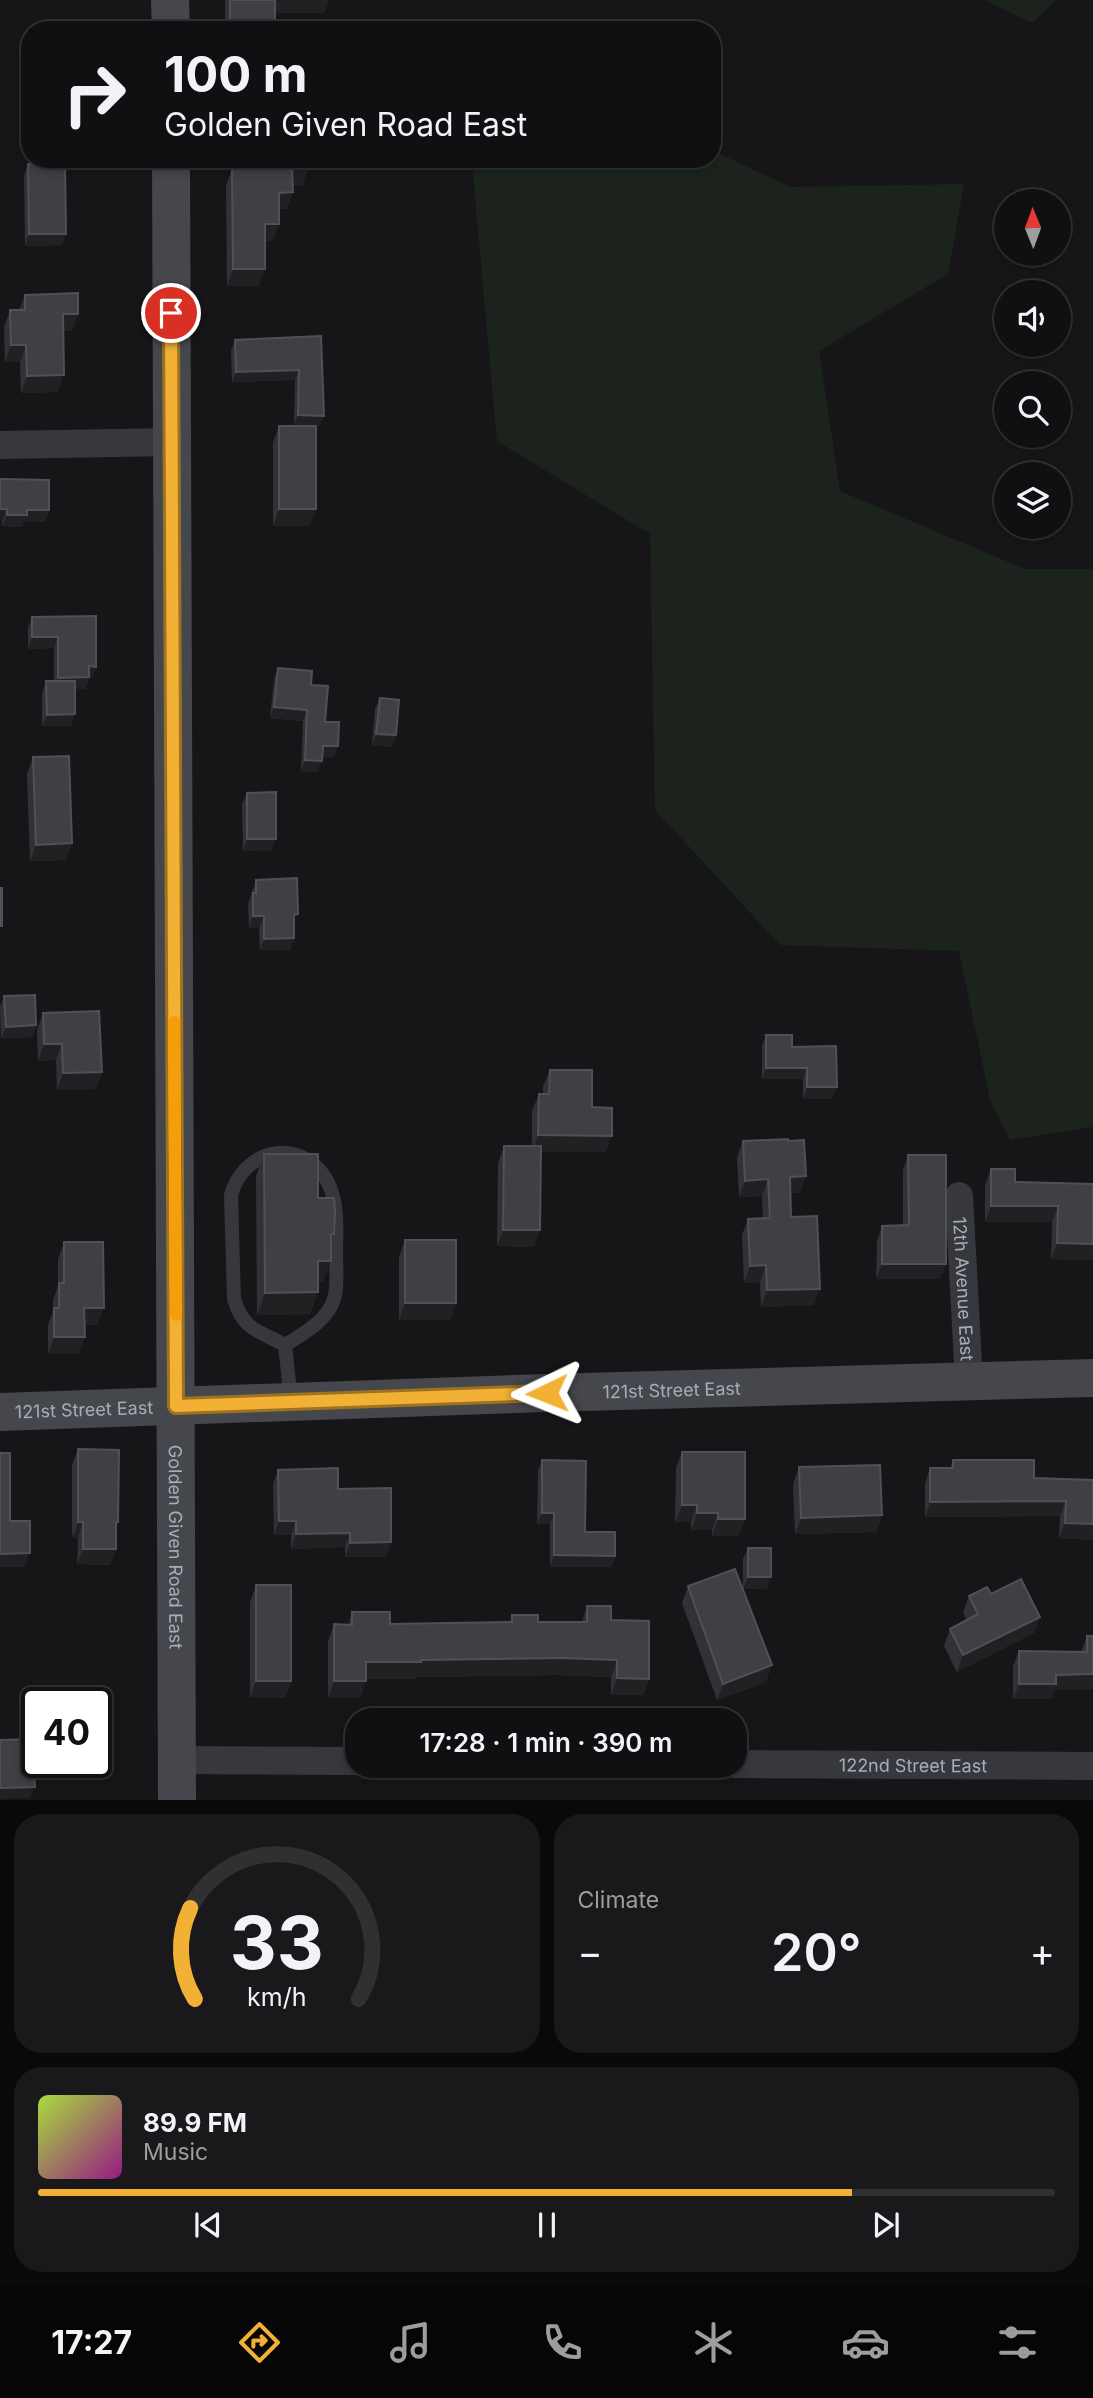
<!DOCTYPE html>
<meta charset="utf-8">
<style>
:root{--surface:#101012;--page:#19191b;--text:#f1f3f6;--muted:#9c9d9f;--line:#303032;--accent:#f2b134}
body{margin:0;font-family:Inter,sans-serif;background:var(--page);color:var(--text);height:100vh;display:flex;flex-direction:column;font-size:26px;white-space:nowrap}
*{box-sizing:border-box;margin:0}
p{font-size:23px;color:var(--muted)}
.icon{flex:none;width:38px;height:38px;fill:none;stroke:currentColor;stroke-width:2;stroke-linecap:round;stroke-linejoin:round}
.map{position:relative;height:1800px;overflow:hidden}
.side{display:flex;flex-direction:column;gap:14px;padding:14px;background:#09090a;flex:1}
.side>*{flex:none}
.hud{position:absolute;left:21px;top:21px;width:700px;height:147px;border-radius:28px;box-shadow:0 4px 10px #0003,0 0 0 2px var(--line);background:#101012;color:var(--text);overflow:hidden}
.needle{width:46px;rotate:359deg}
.tools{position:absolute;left:994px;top:189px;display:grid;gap:14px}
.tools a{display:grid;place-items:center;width:77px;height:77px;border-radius:50%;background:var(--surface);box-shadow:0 4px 10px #0003,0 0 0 2px var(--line);font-size:35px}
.speed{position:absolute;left:21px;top:1687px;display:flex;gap:14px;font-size:35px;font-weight:700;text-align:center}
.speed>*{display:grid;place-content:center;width:91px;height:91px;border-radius:50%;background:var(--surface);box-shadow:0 4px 10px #0003,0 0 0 2px var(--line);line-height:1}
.speed .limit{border:4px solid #111;border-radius:10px;background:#fff;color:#111}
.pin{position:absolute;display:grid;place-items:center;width:60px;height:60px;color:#fff;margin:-30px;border:4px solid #fff;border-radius:50%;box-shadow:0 2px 7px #0007}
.me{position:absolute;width:77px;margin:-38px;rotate:268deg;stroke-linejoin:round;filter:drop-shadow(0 0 5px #0008)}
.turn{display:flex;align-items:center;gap:24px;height:147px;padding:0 28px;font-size:32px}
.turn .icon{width:91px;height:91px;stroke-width:2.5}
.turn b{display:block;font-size:49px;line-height:60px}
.big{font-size:52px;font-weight:600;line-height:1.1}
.side .tile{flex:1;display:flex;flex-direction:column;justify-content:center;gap:10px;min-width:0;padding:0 24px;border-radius:28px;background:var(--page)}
.side .dial{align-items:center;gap:0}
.dial svg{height:182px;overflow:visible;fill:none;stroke:var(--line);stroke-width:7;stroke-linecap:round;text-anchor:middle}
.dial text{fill:var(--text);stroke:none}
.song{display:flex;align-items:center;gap:21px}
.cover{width:84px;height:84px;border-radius:10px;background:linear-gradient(135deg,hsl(80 70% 55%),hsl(310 70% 35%))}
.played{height:7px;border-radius:4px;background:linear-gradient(90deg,var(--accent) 80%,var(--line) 80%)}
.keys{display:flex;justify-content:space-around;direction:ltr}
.heat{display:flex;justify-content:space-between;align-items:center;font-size:38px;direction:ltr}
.side .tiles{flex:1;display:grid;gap:14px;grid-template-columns:1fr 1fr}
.tile:last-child{grid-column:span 2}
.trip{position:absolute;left:345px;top:1708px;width:402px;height:70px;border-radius:28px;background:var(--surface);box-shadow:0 4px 10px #0003,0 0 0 2px var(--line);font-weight:600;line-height:70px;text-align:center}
.tab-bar{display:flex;height:112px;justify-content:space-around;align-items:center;background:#060607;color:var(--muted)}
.tab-bar .icon{width:49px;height:49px}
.tab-bar .current{color:var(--accent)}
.tab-bar b{font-size:32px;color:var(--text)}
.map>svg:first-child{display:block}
</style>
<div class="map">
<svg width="1093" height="1800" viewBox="0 0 1093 1800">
<rect width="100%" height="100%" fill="#161618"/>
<path fill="#1c231d" d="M985,0H1056L1032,23Z
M712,150L790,187L964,184L948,274L819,351L840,491L1025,569H1093V1127L1010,1140L990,1100L959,951L780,945L655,810L650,534L497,441L472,164L476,159H712Z"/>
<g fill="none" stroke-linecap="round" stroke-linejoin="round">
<path stroke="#37383d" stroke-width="14" d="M285,1345C301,1335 320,1325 330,1308C339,1293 336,1272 336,1255C336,1228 340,1196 322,1173C293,1137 243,1152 231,1195L234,1299C243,1330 259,1331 285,1345L291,1401"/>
<g stroke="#37383d" stroke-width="28">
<path d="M0,445L172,442"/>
<path id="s1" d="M959,1196L969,1382"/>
<path d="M176,1760L357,1761"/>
<path id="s2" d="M735,1764L1093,1766"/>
</g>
<g stroke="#45474d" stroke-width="38">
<path d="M170,0L171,30"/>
<path id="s3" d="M171,159L177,1800"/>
<path id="s4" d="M0,1412L547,1393L1093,1378"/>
</g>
</g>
<path fill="#323236" d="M225,0H329L324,13H275V30H225Z
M257,159H308V169L302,186H292L287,209H279L273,240L265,241L259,286H227L226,186L232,169H257Z
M28,164L62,245L25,246L24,176Z
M25,295L78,314L72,331H63L58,392L21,393L20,362H5L4,327L10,310H19Z
M321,336L320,426L294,425L295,380L232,382L231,351L235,340Z
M279,426L316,509L309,526H273V443Z
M0,479L49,510L45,522L24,521L22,527L2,526Z
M32,617L96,667L92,678H89L85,689H75L71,726H42V693L46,681H54V648L28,649V628Z
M278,668L311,685L325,722L334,757H322L318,772L301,771L303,721L270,718L274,679Z
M380,698L396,735L391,747L372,745L375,709Z
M33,757L72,843L66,860L30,861L27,774Z
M247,793L272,850L243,851L242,804Z
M256,880L294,925V938L290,950H260L259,927L249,928L248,904Z
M4,996L36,1025L32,1037L1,1038L0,1007Z
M43,1013L102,1072L96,1089L57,1090L56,1060L38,1061L37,1030Z
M766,1035L792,1047L832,1099H803V1079H762V1046Z
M550,1070L592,1107L606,1152H541L534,1247L497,1246L498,1163L504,1146H532V1111L539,1094H543V1086Z
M743,1141L800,1193H790L791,1217L814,1305L761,1307L760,1282L744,1283L742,1235L748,1219L763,1218L762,1196L739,1197L737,1157Z
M264,1154L318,1198L334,1234L331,1244L323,1282H318V1292L310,1314L257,1315L256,1176Z
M908,1155L946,1264L940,1279H876L877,1241L882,1226L903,1225V1170Z
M991,1169L1015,1182L1093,1184V1260L1051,1259L1052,1222H985V1185Z
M405,1240L456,1303L450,1320H399V1257Z
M64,1242L97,1325H85L79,1354H48V1325L53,1311V1300L58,1286V1259Z
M78,1449L118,1522L116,1528V1549L110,1565L77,1564L78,1538H73L72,1531V1465Z
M682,1452L745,1519L738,1536H712V1530H691V1522H675L676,1468Z
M542,1460L585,1532L615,1556L611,1567H550V1524H537L538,1471Z
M953,1460L1034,1478L1093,1480V1540L1059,1538L1060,1516L925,1517V1484L930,1468H950Z
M799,1467L882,1515L876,1532L795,1534L793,1484Z
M278,1470L338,1489L391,1542L386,1557H345V1547L291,1549V1535H274L273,1484Z
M748,1548L767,1589H743V1559Z
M256,1585L291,1681L285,1698L250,1697V1602Z
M688,1586L766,1682L717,1700L682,1603Z
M991,1594L1040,1617L1034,1633L957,1672L944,1646L950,1629L967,1620L963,1613L969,1596Z
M587,1606L611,1620L649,1679L643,1695H611V1677L556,1675L416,1677L415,1679H366L360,1698H328V1641L334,1624L348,1625L352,1612L390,1624L510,1622L512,1615L538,1622H582Z
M1087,1636L1093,1689L1054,1690L1051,1699H1013V1666L1019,1651L1081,1652Z"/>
<path fill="#212124" d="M274,0H329L324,13H269Z
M292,169H308L302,186H286Z
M293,192L287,209H273L279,193Z
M265,224H279L273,240L259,241Z
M29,234H66L62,245L25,246Z
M233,269H265L259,286H227Z
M63,314H78L72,331H57Z
M11,345H26L20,362H5Z
M299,370L295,380L232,382L236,372Z
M64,375L58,392L21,393L27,376Z
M298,415L324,416L320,426L294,425Z
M0,509H7L3,520H0Z
M279,509H316L309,526H273Z
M27,510H49L45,522L24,521L22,527L2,526L7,515Z
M32,637H58L54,648L28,649Z
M89,666L96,667L92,678H89L85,689H54L58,678Z
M274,707L307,710L303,721L270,718Z
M75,714L71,726H42L47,715Z
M376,734L396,735L391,747L372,745Z
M323,746H338L334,757H319Z
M305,760L322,761L318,772L301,771Z
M247,839H276L272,850L243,851Z
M72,843L66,860L30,861L36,845Z
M253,916H264L259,927L249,928Z
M294,938L290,950H260L264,939Z
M36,1025L32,1037L1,1038L6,1027Z
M44,1044H62L56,1060L38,1061Z
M766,1068H807L803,1079H762Z
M102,1072L96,1089L57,1090L63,1073Z
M807,1087H837L832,1099H803Z
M538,1135L612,1136L606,1152H532Z
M806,1176L800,1193H784L790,1177Z
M768,1179L762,1196L739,1197L745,1181Z
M991,1206H1058L1052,1222H985Z
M503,1230H540L534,1247L497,1246Z
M1057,1243L1093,1244V1260L1051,1259Z
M318,1261H331L323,1282H310Z
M882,1264H946L940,1279H876Z
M766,1265L760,1282L744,1283L750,1266Z
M820,1289L814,1305L761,1307L767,1290Z
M318,1292L310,1314L257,1315L265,1293Z
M405,1303H456L450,1320H399Z
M84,1308H104L97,1325H78Z
M54,1337H85L79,1354H48Z
M1066,1501L1060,1516L925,1517L930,1502Z
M682,1505H697L691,1522H675Z
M542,1513H554L550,1524H537Z
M697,1513H718L712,1530H691Z
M882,1515L876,1532L795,1534L801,1518Z
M718,1519H745L738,1536H712Z
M279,1521H296L291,1535H274Z
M78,1522H83L78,1538H73Z
M1065,1523L1093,1524V1540L1059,1538Z
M350,1533L345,1547L291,1549L296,1534Z
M391,1542L386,1557H345L350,1543Z
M83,1549H116L110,1565L77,1564Z
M30,1553L25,1567H0V1554Z
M554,1555L615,1556L611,1567H550Z
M748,1577H771L767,1589H743Z
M1040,1617L1034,1633L957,1672L963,1655Z
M562,1658L617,1660L611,1677L556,1675L416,1677L415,1679H360L366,1662L421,1660Z
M772,1665L766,1682L717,1700L723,1684Z
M1093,1674V1689L1054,1690L1051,1699H1013L1019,1684L1056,1675Z
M617,1678L649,1679L643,1695H611Z
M256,1681H291L285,1698L250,1697Z
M334,1681H366L360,1698H328Z
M35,1787L30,1798L0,1799V1788Z"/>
<path fill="#3f3f44" stroke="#4f5156" stroke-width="2" d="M230,0H275V30H230Z
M264,159H308V169H292L293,192L279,193V224H265V269H233L232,169H264Z
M65,163L66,234H29L28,164Z
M78,293V314H63L64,375L27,376L26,345H11L10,310H25V295Z
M321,336L324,416L298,415L299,370L236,372L235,340Z
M279,426H316V509H279Z
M0,479L49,480V510H27V515H7V509H0Z
M96,616V667L89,666V677L58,678V637H32V617Z
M278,668L312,671L311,685L328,686L325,722H339L338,746H323L322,761L305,760L307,710L274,707Z
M46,681H75V714L47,715Z
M380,698L399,700L396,735L376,734Z
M69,756L72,843L36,845L33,757Z
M276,792V839H247V793Z
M297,878L298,914L294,915V938L264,939V916H253V893H256V880Z
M0,888H2V926H0Z
M35,995L36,1025L6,1027L4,996Z
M99,1011L102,1072L63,1073L62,1044H44L43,1013Z
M766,1035H792V1047L836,1046L837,1087H807V1068H766Z
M550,1070H592V1107L612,1108V1136L538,1135L539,1094H549Z
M788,1139V1141L804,1140L806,1176L790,1177L791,1217L817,1216L820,1289L767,1290L766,1265L750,1266L748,1219L770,1218L768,1179L745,1181L743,1141Z
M504,1146H541L540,1230H503Z
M264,1154H318V1198H334L335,1212L334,1234H331V1261H318V1292L265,1293Z
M908,1155H946V1264H882V1226L909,1225Z
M991,1169H1015V1182L1093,1184V1244L1057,1243L1058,1206H991Z
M405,1240H456V1303H405Z
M64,1242H103L104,1308H84L85,1337H54V1308H59V1283H64Z
M78,1449L119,1450L118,1522H116V1549H83V1522H78Z
M682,1452H745V1519H718V1513H697V1505H682Z
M0,1453H10V1521H30V1553L0,1554Z
M542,1460L586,1461L585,1532H615V1556L554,1555V1513H542Z
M953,1460H1034V1478L1093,1480V1524L1065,1523L1066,1501L930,1502V1468H953Z
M880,1465L882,1515L801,1518L799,1467Z
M338,1468V1489L391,1488V1542L350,1543V1533L296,1534V1521H279L278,1470Z
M748,1548H771V1577H748Z
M735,1569L772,1665L723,1684L688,1586Z
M1021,1579L1040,1617L963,1655L950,1629L978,1614L969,1596L987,1587L991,1594Z
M256,1585H291V1681H256Z
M587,1606H611V1620L649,1621V1679L617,1678V1660L562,1658L421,1660V1662H366V1681H334V1624L352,1625V1612H390V1624L512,1622V1615H538V1622H587Z
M1087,1636H1093V1674L1056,1675V1684H1019V1651L1087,1652Z
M32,1739L35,1787L0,1788V1740Z"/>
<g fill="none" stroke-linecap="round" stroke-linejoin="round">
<g stroke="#9d7322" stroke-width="18">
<path id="route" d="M171,313L176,1406L547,1393"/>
</g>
<use href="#route" stroke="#f2b134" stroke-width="12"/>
<path stroke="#f59e0b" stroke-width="12" d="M174,1022L176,1315"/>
</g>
<g text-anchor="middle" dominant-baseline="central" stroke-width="7" stroke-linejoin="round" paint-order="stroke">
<g font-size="18" fill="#a8adb8" stroke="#111113">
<text stroke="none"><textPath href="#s1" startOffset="93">12th Avenue East</textPath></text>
<text stroke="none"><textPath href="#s4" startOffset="672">121st Street East</textPath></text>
<text stroke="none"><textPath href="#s4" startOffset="84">121st Street East</textPath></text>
<text stroke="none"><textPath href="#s3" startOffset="1388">Golden Given Road East</textPath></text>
<text stroke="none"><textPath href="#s2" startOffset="178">122nd Street East</textPath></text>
</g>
</g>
</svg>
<div class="tools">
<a><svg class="needle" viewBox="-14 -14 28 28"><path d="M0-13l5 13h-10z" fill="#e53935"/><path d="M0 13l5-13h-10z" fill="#9c9d9f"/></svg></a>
<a><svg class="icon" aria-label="sound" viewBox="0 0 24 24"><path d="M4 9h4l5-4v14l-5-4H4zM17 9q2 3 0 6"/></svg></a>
<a><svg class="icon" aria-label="search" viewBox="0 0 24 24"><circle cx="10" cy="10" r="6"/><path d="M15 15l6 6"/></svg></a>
<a><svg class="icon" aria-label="layers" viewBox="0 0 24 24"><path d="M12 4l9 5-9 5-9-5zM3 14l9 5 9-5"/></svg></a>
</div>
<div class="speed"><div class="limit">40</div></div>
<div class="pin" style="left:171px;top:313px;background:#d93025"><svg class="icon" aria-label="arrive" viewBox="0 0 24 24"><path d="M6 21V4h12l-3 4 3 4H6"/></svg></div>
<svg class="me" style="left:547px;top:1393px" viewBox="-20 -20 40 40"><path d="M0-17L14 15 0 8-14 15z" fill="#f2b134" stroke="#fff" stroke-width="4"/></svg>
<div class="trip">17:28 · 1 min · 390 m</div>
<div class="hud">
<div class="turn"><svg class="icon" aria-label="right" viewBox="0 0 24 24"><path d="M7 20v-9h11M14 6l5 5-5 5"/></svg><div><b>100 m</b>Golden Given Road East</div></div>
</div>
</div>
<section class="side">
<div class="tiles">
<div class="tile dial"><svg viewBox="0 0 100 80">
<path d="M14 69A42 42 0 1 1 86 69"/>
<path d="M14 69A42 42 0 0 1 12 29" stroke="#f2b134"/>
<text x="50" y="56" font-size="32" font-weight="700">33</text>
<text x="50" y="72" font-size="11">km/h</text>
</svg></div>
<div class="tile"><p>Climate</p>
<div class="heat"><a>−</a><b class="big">20°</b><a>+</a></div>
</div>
<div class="tile">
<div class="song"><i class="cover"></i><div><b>89.9 FM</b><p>Music</p></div></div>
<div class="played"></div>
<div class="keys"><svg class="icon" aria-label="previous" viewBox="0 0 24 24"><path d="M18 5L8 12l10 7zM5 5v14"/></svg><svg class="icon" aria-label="pause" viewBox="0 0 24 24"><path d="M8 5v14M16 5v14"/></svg><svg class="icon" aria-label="next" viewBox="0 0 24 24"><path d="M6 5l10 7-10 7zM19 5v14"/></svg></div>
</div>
</div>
</section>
<nav class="tab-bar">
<b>17:27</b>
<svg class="icon current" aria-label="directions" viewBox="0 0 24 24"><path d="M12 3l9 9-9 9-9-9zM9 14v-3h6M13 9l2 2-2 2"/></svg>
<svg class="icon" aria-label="music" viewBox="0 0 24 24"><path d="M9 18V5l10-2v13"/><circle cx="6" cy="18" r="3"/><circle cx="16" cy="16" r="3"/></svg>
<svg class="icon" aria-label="phone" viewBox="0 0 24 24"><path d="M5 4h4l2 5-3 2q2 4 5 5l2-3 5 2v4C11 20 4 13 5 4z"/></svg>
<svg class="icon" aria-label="climate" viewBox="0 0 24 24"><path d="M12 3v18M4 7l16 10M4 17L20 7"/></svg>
<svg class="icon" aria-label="car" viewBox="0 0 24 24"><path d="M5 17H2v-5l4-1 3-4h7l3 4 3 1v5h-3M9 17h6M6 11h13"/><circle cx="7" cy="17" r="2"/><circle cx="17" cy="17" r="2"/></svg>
<svg class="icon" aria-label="filters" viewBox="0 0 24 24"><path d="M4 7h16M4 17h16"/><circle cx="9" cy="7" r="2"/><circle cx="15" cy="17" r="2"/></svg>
</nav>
